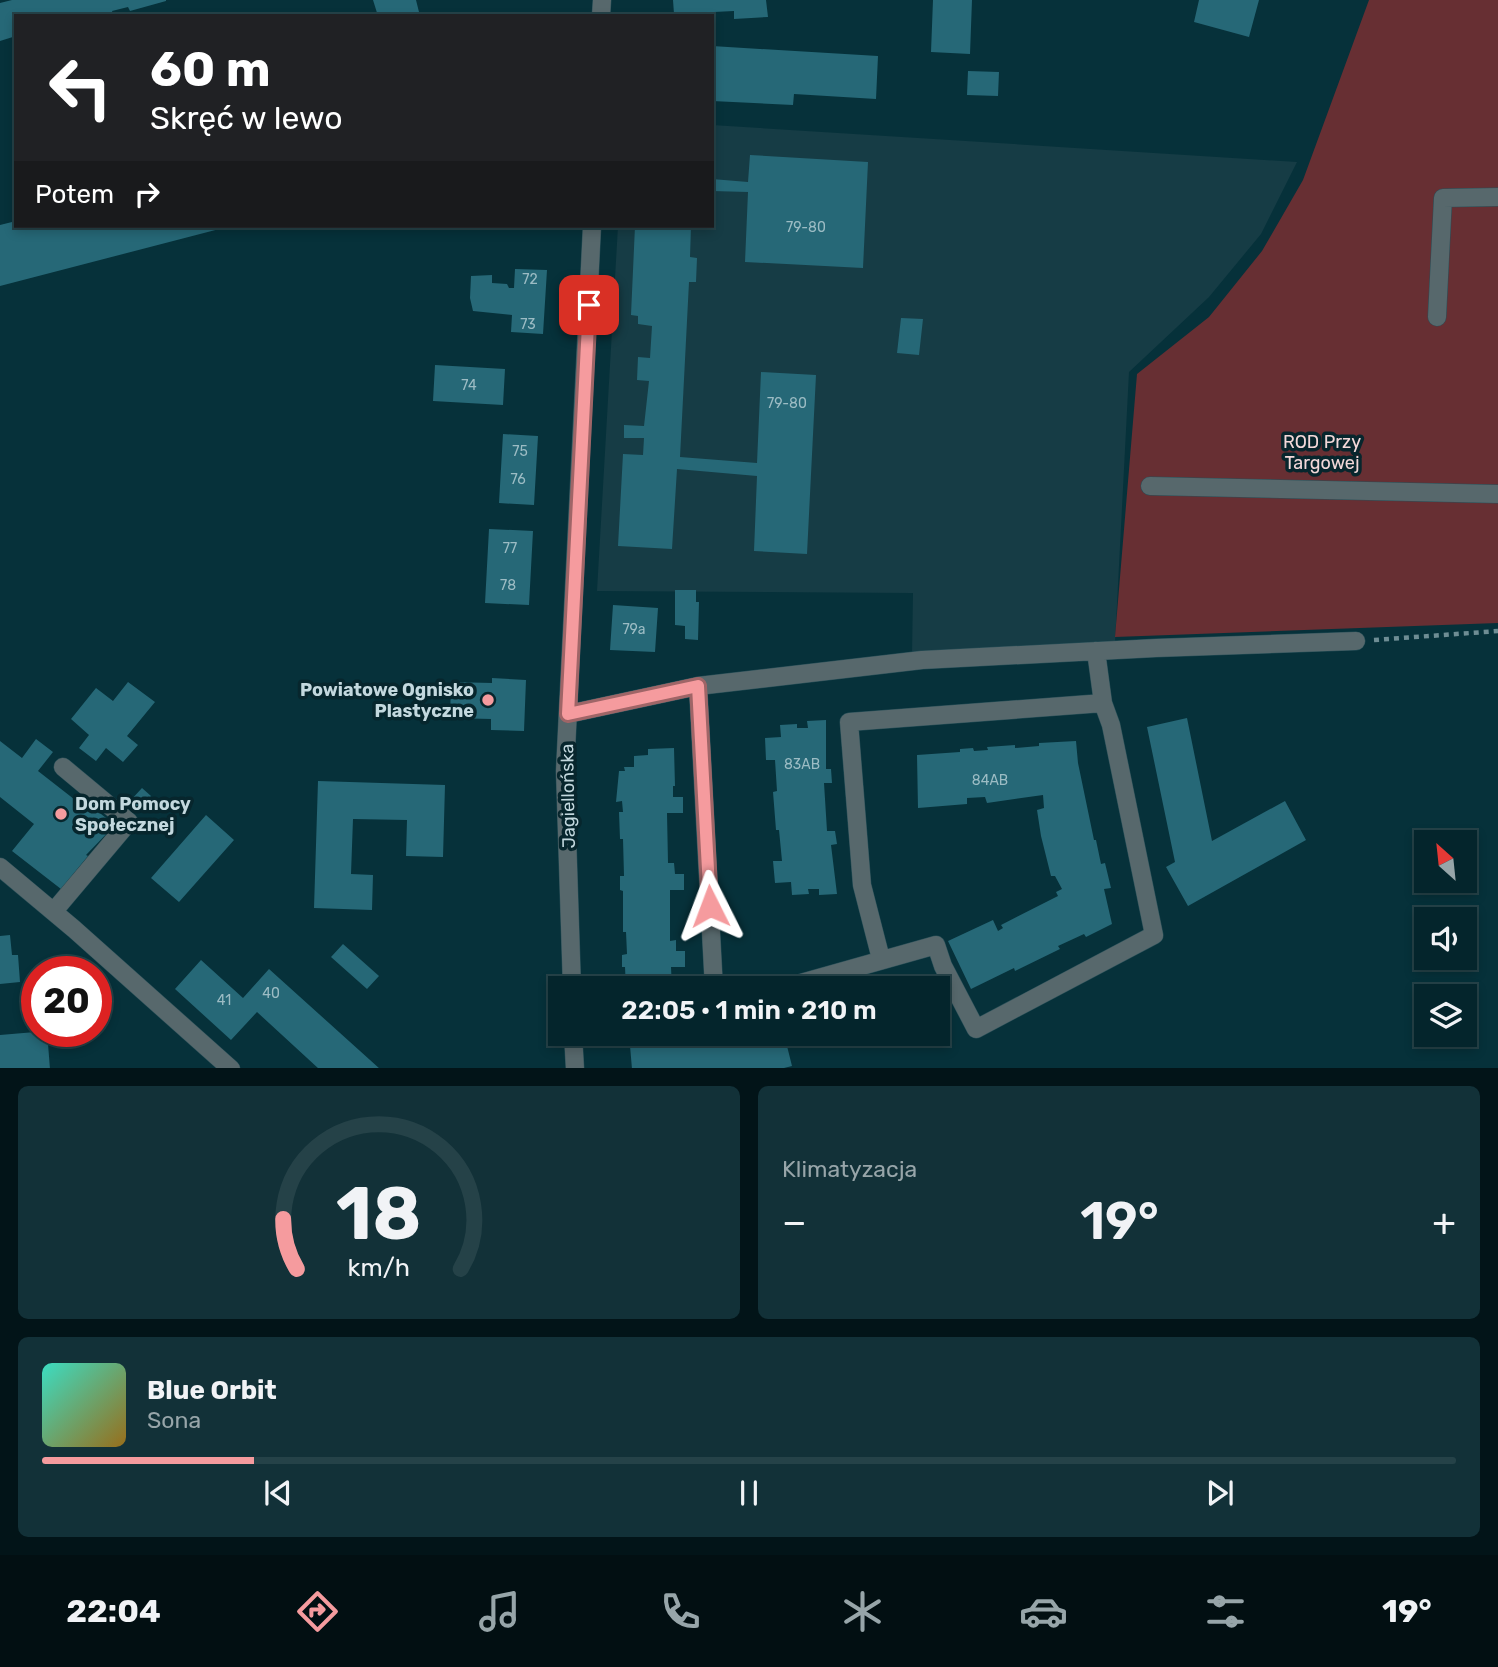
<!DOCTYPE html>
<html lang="pl">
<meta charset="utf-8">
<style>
:root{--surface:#04252c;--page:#123138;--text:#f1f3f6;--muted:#97a5a9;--line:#254248;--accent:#f59b9e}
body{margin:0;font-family:Rubik,sans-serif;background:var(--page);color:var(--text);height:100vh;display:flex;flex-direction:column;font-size:26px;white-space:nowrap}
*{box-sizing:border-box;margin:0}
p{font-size:23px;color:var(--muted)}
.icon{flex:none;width:38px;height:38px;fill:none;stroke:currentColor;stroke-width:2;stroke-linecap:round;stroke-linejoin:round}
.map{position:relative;height:1068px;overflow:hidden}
.sheet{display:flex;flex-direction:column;gap:18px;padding:18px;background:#021418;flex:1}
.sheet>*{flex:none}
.top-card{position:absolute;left:14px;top:14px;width:700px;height:214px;border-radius:0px;box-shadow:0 4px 10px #0003,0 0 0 2px var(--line);background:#202124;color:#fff;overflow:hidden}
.needle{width:46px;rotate:333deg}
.buttons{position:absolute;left:1414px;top:830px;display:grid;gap:14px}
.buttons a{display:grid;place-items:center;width:63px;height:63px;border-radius:0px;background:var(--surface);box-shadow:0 4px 10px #0003,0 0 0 2px var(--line);font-size:35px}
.speed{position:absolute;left:21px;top:956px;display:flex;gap:14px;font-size:35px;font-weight:700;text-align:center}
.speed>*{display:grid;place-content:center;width:91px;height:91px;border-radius:50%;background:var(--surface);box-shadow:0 4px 10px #0003,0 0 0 2px var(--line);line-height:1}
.speed .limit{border:10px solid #d22;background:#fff;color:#111}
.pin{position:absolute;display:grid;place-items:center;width:60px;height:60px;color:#fff;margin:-30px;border-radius:14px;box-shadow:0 4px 10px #0006}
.me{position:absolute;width:77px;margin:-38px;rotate:357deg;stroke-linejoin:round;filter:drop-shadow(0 0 5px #0008)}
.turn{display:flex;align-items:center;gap:24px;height:147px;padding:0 21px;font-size:32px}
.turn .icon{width:91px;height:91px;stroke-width:2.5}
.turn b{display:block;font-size:49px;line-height:60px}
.then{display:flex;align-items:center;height:66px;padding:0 21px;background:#0003;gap:14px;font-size:26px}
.big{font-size:52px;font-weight:600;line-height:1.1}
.sheet .card{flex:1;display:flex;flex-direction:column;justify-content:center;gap:10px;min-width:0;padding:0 24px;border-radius:10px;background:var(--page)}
.sheet .dial{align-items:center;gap:0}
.dial svg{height:182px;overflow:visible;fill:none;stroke:var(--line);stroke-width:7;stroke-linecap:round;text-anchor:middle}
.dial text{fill:var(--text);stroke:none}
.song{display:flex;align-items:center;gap:21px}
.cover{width:84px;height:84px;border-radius:10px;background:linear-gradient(135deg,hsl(170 70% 55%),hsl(40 70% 35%))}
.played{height:7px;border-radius:4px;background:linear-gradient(90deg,var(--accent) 15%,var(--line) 15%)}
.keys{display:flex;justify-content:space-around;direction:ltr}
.heat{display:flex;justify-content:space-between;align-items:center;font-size:38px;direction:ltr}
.sheet .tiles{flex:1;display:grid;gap:18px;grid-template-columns:1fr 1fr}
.card:last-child{grid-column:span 2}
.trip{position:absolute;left:548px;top:976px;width:402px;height:70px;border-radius:0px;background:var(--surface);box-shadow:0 4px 10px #0003,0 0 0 2px var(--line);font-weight:600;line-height:70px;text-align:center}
.menu{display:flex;height:112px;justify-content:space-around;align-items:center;background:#020f12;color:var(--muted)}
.menu .icon{width:49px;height:49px}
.menu .current{color:var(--accent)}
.menu b{font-size:32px;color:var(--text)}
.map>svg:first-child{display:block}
</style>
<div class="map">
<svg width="1498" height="1069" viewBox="0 0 1498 1069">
<rect width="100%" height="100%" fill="#06313a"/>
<path fill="#163c45" d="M712,125L1297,162L1261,234L1209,297L1129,372L1115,643L912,654L913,593L597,591L618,226H712Z"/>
<path fill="#672f33" d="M1369,0H1498V623L1115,637L1137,374L1209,317L1262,251L1303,180Z"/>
<path fill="#266877" d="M12,0H166V1L130,11L128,7L112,11L113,14L108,16H16V36L0,41V3Z
M373,0H416L420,16H378Z
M673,0H766L768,17L734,19V11L674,14Z
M933,0H972L970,54L931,52Z
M1199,0H1259L1249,37L1194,22Z
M712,46L878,56L876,99L794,94L793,105L712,101Z
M968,71L999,72L998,96L967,95Z
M750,155L868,162L863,268L745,262L748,192L712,191V179L748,182Z
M16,221V226L227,227L0,286V225Z
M635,226H691L690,257L697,258L696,282H689L680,457L757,463L761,372L816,375L807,554L754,551L757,476L677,469L672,549L618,546L623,454L643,455L644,438H624V425L644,426L649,381L637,380L638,357L650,358L652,326L638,324V316L631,315Z
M515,269L547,270L543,334L511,332L512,315L473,311L470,298L471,276L492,275V283L507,284L509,288H514Z
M901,318L923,319L919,355L897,353Z
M435,365L505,369L503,405L433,401Z
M503,434L538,436L534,505L499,503Z
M489,529L533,531L529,605L485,603Z
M675,590H696V602H699L698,640L685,639V626L675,625Z
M613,605L658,608L655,652L610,650Z
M492,678L526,680L524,731L491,730V719L450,718L451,682L492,683Z
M128,682L155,702L127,736L138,745L123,762L106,748L96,761L79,748L89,735L71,719L96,688L113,701Z
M1187,718L1212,841L1285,801L1306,840L1188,906L1166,867L1175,862L1147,727Z
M826,720V769H831L832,783H824L827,831H835L837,844L831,845L837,894L819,895V889H808L809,894L792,895L791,882L775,883L773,861H782L779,830H776L773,792L777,791L775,760H766L765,738L781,737L780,725L797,724V728H808L807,721Z
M36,739L53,752L38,771L79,803L82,799L115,825L86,855L88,856L61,889L12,851L34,824L0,797V741L22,758Z
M1076,741L1078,763L1094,840H1096L1101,864L1105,863L1111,888L1104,889L1112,924L1086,937L1084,934L1058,946L1060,949L1015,971L1014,968L971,989L948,941L993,920L998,931L1003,928L1001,925L1058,896L1056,892L1062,889L1055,876H1051L1041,836L1037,810L1044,808L1043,795L987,803L985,797L967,798V804L918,808L917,755L960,752V749L973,748L974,751L988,750L987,747L1015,745V748L1039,746V743Z
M674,748L675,786H673V797H683V813H667L668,863H674L675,874H684V890H670V941L676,940V951H685V967H671L672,989H626L625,967H622V955L627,954L626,932H623V891L620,890V876H624L623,839H620L619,812H623L622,801L616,802L619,771H625L624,767H634V756L648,755V749Z
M318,781L445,785L443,857L406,856L407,820L353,819L351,874L373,875L372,910L314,908Z
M142,788L151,796L140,809L130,801Z
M206,815L234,840L179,902L151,878Z
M10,935L12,955H18L20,982L0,984V936Z
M343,944L379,976L367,989L331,957Z
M201,960L243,998L269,969L380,1069H319L257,1012L231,1040L175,989Z
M47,1031L50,1069H0V1035Z
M629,1034H674L675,1045L690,1046L728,1034H784L792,1066L780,1069H632Z"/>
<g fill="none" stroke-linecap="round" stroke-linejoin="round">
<g stroke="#284f58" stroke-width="19">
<path id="minor" d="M601,16L602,0
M1437,317L1443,198L1498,197
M1150,486L1498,494
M1096,651L1103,703
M698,686L714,989
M568,714L698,686L922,660L1156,648L1356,641
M0,867L74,929L231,1069
M54,911L129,822L63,767
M572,989L565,771L592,226
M780,989L936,945L943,966L976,1029L1154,935L1111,725L1103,703L849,722L862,885L881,959
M573,1034L575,1069"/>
</g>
<path stroke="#6e8d94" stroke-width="4.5" stroke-dasharray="5 5" stroke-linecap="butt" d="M1374,640L1498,631"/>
<use href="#minor" stroke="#57686c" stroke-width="18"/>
</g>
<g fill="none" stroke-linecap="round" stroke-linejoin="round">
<g stroke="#9f6567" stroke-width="18">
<path id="route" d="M589,305L568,714L698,686L710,906"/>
</g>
<use href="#route" stroke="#f59b9e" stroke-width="12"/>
</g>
<g fill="#f59b9e" stroke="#07262d" stroke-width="2.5">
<circle cx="488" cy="700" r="7"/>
<circle cx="61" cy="814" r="7"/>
</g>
<g text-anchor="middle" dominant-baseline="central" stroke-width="7" stroke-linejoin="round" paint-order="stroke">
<g font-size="14" fill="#9cbcc4">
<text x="806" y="227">79-80</text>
<text x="530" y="279">72</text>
<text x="528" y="324">73</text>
<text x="469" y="385">74</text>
<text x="787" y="403">79-80</text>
<text x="520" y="451">75</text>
<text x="518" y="479">76</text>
<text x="510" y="548">77</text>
<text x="508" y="585">78</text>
<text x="634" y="629">79a</text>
<text x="802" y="764">83AB</text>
<text x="990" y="780">84AB</text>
<text x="271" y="993">40</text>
<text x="224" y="1000">41</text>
</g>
<g font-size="18" fill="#f3d8d9" stroke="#07262d">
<text x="1322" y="442">ROD Przy<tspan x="1322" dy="21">Targowej</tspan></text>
</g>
<g font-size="18" font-weight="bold" fill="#c3d8de" stroke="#07262d" text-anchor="end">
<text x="474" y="690">Powiatowe Ognisko<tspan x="474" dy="21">Plastyczne</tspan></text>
<text x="75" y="804" text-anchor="start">Dom Pomocy<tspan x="75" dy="21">Społecznej</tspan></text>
</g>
<g font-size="18" fill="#c3d8de" stroke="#07262d">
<text transform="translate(568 796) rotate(-91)">Jagiellońska</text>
</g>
</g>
</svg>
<div class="buttons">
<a><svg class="needle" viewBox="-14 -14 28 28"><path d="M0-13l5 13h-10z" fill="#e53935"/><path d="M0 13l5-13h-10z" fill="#97a5a9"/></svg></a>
<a><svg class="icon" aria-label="sound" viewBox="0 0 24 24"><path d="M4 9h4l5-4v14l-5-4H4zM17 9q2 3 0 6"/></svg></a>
<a><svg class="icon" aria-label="layers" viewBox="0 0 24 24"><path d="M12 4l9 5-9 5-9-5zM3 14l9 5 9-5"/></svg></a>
</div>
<div class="speed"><div class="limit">20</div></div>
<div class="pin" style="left:589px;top:305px;background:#d93025"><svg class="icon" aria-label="arrive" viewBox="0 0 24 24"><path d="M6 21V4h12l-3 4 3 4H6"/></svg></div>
<svg class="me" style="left:710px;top:906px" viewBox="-20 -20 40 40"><path d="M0-17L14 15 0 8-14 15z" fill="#f59b9e" stroke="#fff" stroke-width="4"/></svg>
<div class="trip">22:05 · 1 min · 210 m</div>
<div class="top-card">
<div class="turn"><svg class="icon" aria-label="left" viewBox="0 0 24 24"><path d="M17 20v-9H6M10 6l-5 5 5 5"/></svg><div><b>60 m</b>Skręć w lewo</div></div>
<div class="then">Potem<svg class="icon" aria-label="right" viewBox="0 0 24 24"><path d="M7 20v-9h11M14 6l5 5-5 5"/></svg></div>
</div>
</div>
<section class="sheet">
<div class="tiles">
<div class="card dial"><svg viewBox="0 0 100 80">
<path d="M14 69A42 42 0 1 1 86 69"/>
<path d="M14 69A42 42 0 0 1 8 47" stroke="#f59b9e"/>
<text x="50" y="56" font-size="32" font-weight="700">18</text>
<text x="50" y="72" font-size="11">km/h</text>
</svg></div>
<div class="card"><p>Klimatyzacja</p>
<div class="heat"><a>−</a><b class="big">19°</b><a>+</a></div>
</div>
<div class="card">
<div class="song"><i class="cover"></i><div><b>Blue Orbit</b><p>Sona</p></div></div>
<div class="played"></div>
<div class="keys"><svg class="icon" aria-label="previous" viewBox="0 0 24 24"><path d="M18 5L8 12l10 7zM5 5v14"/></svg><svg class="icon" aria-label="pause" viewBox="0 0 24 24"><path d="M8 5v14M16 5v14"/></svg><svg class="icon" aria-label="next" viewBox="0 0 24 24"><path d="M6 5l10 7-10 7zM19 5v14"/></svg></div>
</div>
</div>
</section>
<nav class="menu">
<b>22:04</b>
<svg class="icon current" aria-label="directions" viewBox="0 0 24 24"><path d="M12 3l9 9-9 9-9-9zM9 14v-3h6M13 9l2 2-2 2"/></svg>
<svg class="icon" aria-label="music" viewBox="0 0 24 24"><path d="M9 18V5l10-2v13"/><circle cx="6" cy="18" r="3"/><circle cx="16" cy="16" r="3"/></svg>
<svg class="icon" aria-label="phone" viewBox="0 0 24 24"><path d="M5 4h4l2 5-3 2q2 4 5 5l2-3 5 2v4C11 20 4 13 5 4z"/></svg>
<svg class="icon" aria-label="climate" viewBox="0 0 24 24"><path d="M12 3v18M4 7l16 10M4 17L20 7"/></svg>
<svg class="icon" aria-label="car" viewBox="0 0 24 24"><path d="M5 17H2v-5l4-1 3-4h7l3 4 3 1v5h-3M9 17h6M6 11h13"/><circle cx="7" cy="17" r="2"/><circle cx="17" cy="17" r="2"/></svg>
<svg class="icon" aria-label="filters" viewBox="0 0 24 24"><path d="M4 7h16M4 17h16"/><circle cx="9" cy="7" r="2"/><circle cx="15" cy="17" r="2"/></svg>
<b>19°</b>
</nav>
